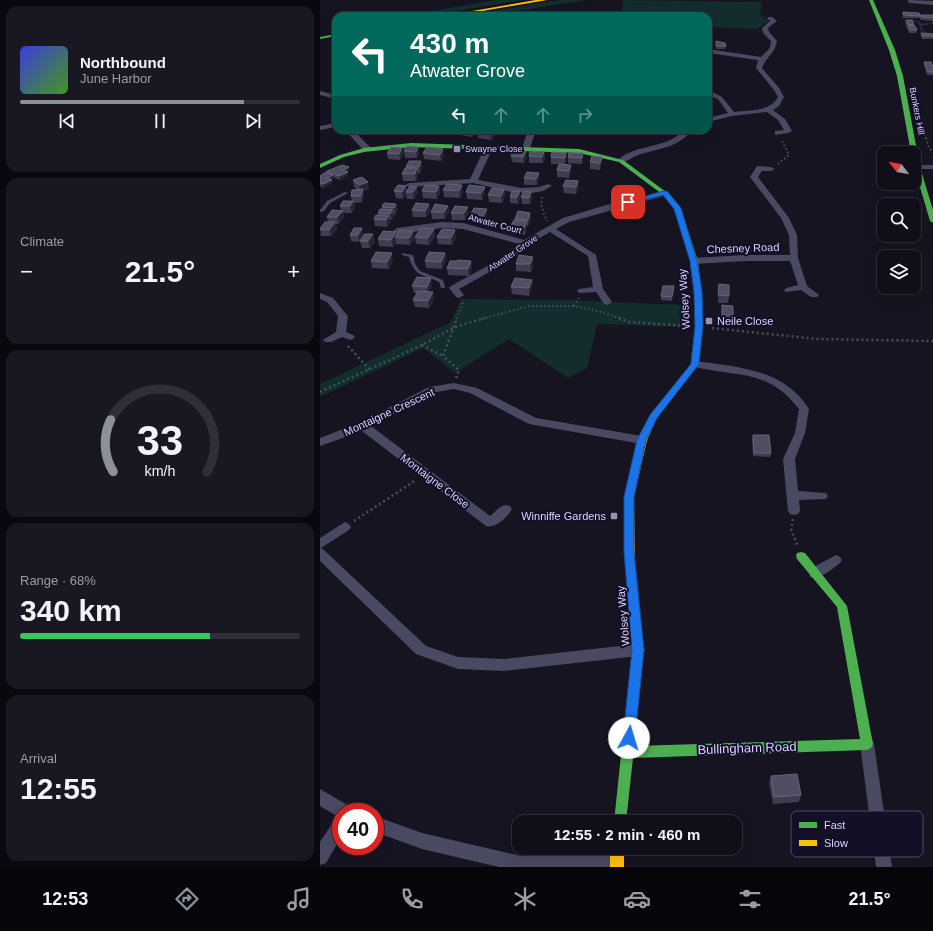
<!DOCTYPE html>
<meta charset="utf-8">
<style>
:root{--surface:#100f19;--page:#191822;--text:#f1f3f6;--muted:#9c9ca2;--line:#302f38;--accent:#8c9099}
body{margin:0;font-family:Arial,sans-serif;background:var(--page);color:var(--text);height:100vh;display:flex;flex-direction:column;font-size:15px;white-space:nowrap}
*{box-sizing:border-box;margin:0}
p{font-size:13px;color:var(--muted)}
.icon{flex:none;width:22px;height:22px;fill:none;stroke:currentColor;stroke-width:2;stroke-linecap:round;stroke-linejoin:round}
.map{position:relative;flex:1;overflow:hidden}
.panel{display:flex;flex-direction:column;gap:6px;padding:6px;background:#09080e;width:320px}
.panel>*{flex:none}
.guide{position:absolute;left:12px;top:12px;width:380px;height:122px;border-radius:12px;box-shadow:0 4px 16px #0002,0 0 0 1px var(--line);background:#00695c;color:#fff;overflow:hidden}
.needle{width:26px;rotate:301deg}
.tools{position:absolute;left:557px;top:146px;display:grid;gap:8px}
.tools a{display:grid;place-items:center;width:44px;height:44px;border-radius:8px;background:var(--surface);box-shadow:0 4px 16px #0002,0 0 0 1px var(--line);font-size:20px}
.speed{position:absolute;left:12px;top:803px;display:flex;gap:8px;font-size:20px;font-weight:700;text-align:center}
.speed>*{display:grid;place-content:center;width:52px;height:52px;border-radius:50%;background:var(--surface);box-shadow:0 4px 16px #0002,0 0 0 1px var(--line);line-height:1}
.speed .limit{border:6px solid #d22;background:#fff;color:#111}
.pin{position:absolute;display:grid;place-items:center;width:34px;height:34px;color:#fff;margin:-17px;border-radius:8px;box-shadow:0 2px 6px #0006}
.me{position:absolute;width:44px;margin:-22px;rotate:6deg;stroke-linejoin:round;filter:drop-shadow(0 0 3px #0008)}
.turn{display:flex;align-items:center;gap:14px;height:84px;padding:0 12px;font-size:18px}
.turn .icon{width:52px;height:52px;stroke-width:2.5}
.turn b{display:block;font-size:28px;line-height:34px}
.lanes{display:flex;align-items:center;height:38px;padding:0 12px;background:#0003;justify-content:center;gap:20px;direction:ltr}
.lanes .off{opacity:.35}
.big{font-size:30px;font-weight:700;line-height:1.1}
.panel .card{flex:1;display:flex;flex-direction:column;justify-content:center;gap:6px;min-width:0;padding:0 14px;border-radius:12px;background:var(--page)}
.panel .dial{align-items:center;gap:0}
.dial svg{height:104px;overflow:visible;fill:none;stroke:var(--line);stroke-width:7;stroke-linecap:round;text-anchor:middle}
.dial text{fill:var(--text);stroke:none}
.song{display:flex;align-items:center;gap:12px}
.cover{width:48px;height:48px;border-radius:6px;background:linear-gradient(135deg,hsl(240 70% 55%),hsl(100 70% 35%))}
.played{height:4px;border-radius:2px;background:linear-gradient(90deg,var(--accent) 80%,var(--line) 80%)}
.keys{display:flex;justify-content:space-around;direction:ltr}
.heat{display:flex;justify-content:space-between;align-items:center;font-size:22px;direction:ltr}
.charge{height:6px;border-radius:3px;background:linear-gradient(90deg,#34c759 68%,var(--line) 0)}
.trip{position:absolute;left:192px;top:815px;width:230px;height:40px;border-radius:12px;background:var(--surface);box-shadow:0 4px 16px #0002,0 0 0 1px var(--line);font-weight:700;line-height:40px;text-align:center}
.tabs{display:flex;height:64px;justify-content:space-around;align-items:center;background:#06060a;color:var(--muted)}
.tabs .icon{width:28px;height:28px}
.tabs .selected{color:var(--accent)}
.tabs b{font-size:18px;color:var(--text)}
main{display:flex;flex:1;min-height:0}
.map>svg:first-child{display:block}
</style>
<main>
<section class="panel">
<div class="card">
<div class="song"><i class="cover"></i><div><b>Northbound</b><p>June Harbor</p></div></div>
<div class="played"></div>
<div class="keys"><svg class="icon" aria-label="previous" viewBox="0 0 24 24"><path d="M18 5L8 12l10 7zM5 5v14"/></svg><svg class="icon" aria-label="pause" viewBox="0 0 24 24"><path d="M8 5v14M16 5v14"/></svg><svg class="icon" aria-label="next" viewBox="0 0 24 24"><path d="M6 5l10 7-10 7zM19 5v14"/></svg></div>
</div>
<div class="card"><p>Climate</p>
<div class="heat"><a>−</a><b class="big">21.5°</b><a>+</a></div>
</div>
<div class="card dial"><svg viewBox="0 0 100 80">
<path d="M14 69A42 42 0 1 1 86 69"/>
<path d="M14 69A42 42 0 0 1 12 29" stroke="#8c9099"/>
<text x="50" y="56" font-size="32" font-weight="700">33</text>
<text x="50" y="72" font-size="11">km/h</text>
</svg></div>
<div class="card"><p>Range · 68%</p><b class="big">340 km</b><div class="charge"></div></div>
<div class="card"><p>Arrival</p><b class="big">12:55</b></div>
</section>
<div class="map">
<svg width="613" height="867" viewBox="0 0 613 867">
<rect width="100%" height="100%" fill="#161421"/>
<path fill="#132c2d" d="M176,0H203L107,16H81Z
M240,0H266L164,16H140Z
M303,0L442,2L440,14L449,21L437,29L388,27V16H301Z
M141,299L246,300L362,305L365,327L277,324L267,368L248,378L189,339L135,373L103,348L0,397V384L131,322Z"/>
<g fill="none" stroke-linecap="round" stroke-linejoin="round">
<path stroke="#44505f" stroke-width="1.5" stroke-dasharray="1 1.5" stroke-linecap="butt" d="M592,20L602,24
M613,23L600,25L603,33L613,34
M603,130L606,139"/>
<path stroke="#44505f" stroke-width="2" stroke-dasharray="1.5 2.5" stroke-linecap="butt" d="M606,138L609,148L613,153
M458,164L469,155L461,139
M222,197C220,205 224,214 227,221
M254,306L259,298
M137,319L143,302
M162,319L209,306H254L282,312L302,319"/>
<path stroke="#44505f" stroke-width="2.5" stroke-dasharray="2 3" stroke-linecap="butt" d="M299,318L309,322L367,326
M392,328L497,339L613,341
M102,345L123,356
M28,346L49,369
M136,378L139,370L123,356L137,318
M0,392L102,345L135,327L165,318
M473,519L471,529L477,545
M34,521L96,480"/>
<path fill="#4a4962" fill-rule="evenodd" d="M25,192L28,193L10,203L4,211L0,212V210L1,209L7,201Z
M82,253L93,255L95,264L100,271L123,280L125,287V288H121L119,282C102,273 95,278 89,257L82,255Z"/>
<path fill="#4a4962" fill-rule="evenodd" d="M588,0L613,1V5L590,3L588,2Z
M448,17H452L457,21L448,28L449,32L457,41C456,52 446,57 442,68L459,88L464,97L459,106L453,110L465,119L472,131L468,133L455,135V131L464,130L458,120L447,112L412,116L388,122V118L408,113L398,99L388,95V90L402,97L414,112C429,110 450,112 458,97L454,90L436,68L438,60L388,53V49L441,57L450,48L451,41L443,33L442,28L450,21L447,18Z
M0,91L16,95V99L0,95Z
M16,123V127L0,130V126Z
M25,130H33L50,147V151H44Z
M208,130H216L210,148L206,150L202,148Z
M364,130H372C358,148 339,148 318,155C312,157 307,162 301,163L297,161C315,143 346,150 364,130Z
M166,145H169L173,147L158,180L202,188L219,187L228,184L232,186L223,191L212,193L191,192L153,183L89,187L85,185L89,183L150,179Z
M594,165H613V169H594Z
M437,166L451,167L455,169L451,171H442L438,177L469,218L477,235L478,258L487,286L499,295L497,297H491L481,290L466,292L464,290L466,288L478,285L470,261H425L374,264L370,261L374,258L425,255H470L469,235L461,218L430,177Z
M344,191L348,193L347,195L249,222L236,229L276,255L283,289L292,302L287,305L284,304L276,292L259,293L257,291L259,289L273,287L268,256L230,232L208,245L184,264L139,289L144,295L139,298L136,297L129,288L131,286L178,260L199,244L143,229L122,228L77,234L73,231L77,228L122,222L143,223L204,240L243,218L293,203Z
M0,293L13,298L26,314L28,316L26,332L33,335L35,337L33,339L30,340L22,337L11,342H5L3,340L16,332L18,316L7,302L0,299Z
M375,361C418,367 464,369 489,409L485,433L475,459L478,491L506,493L508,496L506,499L479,500L480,511L478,514L474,515L470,514L468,511L463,459L475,433L479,409C446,367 416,378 371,366L370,364L371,362Z
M134,383L157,388L216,418L322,436L326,437L328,440L326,443L322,444L209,424L150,393L134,389L116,392L51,426L170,516C176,511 182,503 190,506L192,509C188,517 175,529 166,526L42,431L0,446V438L39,423L109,387Z
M25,522L29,524L31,527L29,530L1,548L4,550L106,646L138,657L184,659L318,644L323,646L325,650L323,654L318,656L184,671L138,669L96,654L0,561V538Z
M516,555L520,557L522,560L520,563C512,569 500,580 490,577L489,573L490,569Z
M547,737L552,739L554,744L572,867H556L540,744L542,739Z
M0,789L31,807L33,812H21V837L6,863L0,865V842L17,816L0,806Z
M55,816L102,833L201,856L296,855L302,857L304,863L303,867H179L102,849L55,832Z"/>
<path fill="#4caf50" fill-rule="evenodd" d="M549,0H553L575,50L583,76L600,167L613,210V223L610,221L594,167V153H591L577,76L569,50Z
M16,34V36L0,39V37Z
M91,143L259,149L303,160L346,192L361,209L378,261L382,293L383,329L379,354H373L372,352L375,329L374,293L370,261L355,209L342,194L299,162L259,153L91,147L44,152L24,157L0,168V164L20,155L44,148Z
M481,552L485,553L527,606L553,744L551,748L547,750L313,758L306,822H294L312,650L305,560L306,557L310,556L314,557L315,560L324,650L314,746L540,739L517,607L477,559L476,556L477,553Z"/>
<path fill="#ffc107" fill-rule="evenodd" d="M216,0H227L134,16H123Z
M376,349L380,352L379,364L337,418L327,440L314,497L315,560L314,563L310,564L306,563L305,560L304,497L317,440L330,415L371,364L372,352Z
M290,848H304V867H290Z"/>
</g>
<path fill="#403d50" d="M583,12L600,15H613V21L600,20V18H583L582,15Z
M586,20L594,25L597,30L596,33H589L585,23Z
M601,33L613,34V39H602L601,36Z
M396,41L406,46L405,49H396Z
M604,62L613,67V75H607L604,65Z
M121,130H138L134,134L121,133Z
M139,130H156V133L152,137L140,135Z
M174,130L175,135L171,140L158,138V131Z
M87,146L99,154L97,158H85L84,151Z
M82,148L83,154L80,160L68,159L67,153Z
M118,149L124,156L121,161L104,159L103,153Z
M206,151V157L204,163L192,162L191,156Z
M224,152L225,158L223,163H209V156Z
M246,153V159L245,164H231V157Z
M263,153V160L262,164L248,163V157Z
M101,161L102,168L100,173H98V175L96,181H83L82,174L86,168V167Z
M270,162L282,163L280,170L270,169Z
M251,165V172L249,178L237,177V170Z
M29,167V170L27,172L28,175L20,180L13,177L14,178L11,180L12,183L4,188L0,186V176L7,173V171Z
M219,173V179L217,185H204V178Z
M33,180L49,189L43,191L44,196L42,202L34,203L35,208L32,213H23L24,217L19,224H16L17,229L11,236H1L0,228L8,222L7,217L21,210L20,206L32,201L31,196L37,189L34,187Z
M119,186L120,193L117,199L103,198L102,191Z
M243,186L259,187L256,194L244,193Z
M165,187V193L162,200L147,199L146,192Z
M123,190L143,192L140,198L124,197Z
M184,190L185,196L182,203L169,202L168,195Z
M74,191H87L98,193L94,199H87L86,194L83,199L76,198Z
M200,191V198L198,204L190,203V197Z
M204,191L212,198L210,204H202L201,197Z
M76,204L77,210L75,215L73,214L74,216L71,220H69L70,223L67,227L55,226L54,219L58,215V213L62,209V207Z
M109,204L110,211L106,217H93L92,210Z
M128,206L129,212L125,219H112L111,212Z
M148,207V214L145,220H132L131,213Z
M150,215L167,216L164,223L151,222Z
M195,219L211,220L208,226H207V228L205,235L191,234L190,227L195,220Z
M114,229L115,236L109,245L96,244L95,237Z
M93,231L94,238L90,245L76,244V242L73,247L59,246L58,239L76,232V235Z
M30,235H44L39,242L31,241Z
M117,237H136L132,245L118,244Z
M40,241H55L50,248H42Z
M125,253L126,260L122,269L106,268L105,261Z
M73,260L69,269L52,268L51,261Z
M137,261H151L152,268L149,276L128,275L127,268Z
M196,264H213L211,272L196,271Z
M399,284L409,296L408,303H398Z
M112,285L109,292L114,299L109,308L95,307L93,300L97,293H94L92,286Z
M191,287H212L209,296L192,294Z
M353,290L352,301L341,300V296Z
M402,305L413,318V321H401Z
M433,435L451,453L450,457L433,456L432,439Z
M451,776L481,795L479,802L453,804L449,783Z"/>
<path fill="#282635" d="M133,130H138L134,134Z
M152,130H156V133L152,137L151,131Z
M173,130H174L175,135L171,140L170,133Z
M98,147L99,154L97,158L96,152Z
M82,148L83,154L80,160L79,154Z
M123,149L124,156L121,161L120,155Z
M206,151V157L204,163L203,157Z
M224,152L225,158L223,163L222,157Z
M246,153V159L245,164V158Z
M263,153V160L262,164V158Z
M282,157V163L280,170V163Z
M101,161L102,168L100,173L99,167Z
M251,165V172L249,178V171Z
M29,167V170L24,174L23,170Z
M97,168L98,175L96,181L95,174Z
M28,172V175L20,180L19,176Z
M219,173V179L217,185L216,179Z
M13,175L14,178L8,181L7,178Z
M12,180V183L4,188L3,184Z
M258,181L259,187L256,194V187Z
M48,182L49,189L43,191L44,196L42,202L39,185Z
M142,185L143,192L140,198L139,191Z
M86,186L87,192H86V194L83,199L82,192Z
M119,186L120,193L117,199L116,192Z
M97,187L98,193L94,199L93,192Z
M165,187V193L162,200L161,193Z
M184,190L185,196L182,203L181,196Z
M200,191V198L198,204L197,197Z
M211,192L212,198L210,204L209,198Z
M33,201L35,208L32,213L30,206Z
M76,204L77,210L75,215L74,208Z
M109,204L110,211L106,217L105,211Z
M128,206L129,212L125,219L124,212Z
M148,207V214L145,220L144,213Z
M167,209V216L164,223L163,216Z
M72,210L74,216L71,220L70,214Z
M23,211L24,217L19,224L17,217Z
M210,213L211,220L208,226V220Z
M68,216L70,223L67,227L66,220Z
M207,221V228L205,235L204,228Z
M15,222L17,229L11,236L9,230Z
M42,228L44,235L39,242L38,235Z
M114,229L115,236L109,245L108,238Z
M135,230L136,237L132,245L131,238Z
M93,231L94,238L90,245L89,238Z
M76,232L77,238L75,237L76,242L73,247L71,240Z
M53,234L55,241L50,248L48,241Z
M72,253L73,260L69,269L67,262Z
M125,253L126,260L122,269L121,262Z
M213,257V264L211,272L210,264Z
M151,261L152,268L149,276L148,269Z
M111,278L112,285L108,294L107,287Z
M212,280V287L209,296V288Z
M113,292L114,299L109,308L108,301Z"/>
<path fill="#504e63" stroke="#66637b" d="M583,12L599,13L600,16L584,15Z
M600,15H613V18L601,17Z
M586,20H592L594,25L588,24Z
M588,25L595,26L597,30H590Z
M601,33L613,34V36H602Z
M396,41L405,43L406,46H396Z
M604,62H611L613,67V72H608Z
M159,130H173L170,133L158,131Z
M87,146L98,147L96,152L84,151Z
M71,147L82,148L79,154L67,153Z
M107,147L118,148V149H123L120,155L103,153Z
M194,150L206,151L203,157L191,156Z
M210,151L224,152L222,157L209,156Z
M232,152L246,153L245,158L231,157Z
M249,153H263L262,158L248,157Z
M272,156L282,157L280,163L270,162Z
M89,161H101L99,167H86Z
M239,164L251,165L249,171L237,170Z
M22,165L29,167L23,170L28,172L19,176L7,171Z
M85,168H97L95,174H82Z
M6,172L13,175L7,178L12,180L3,184L0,183V176Z
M207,172L219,173L216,179L204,178Z
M42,177L48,182L39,185L33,180Z
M246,180L258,181L256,187L243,186Z
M127,184L142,185L139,191L123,190Z
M78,185L86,186L82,192L74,191Z
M105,185L119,186L116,192L102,191Z
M149,185L165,187L161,193L146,192Z
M90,186L97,187L93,192H86Z
M172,188L184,190L181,196L168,195Z
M43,189L41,196H31L32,190Z
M192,191H200L197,197H190Z
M204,191L211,192L209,198L201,197Z
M23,201H33L30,206H20Z
M64,203L76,204L74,208L62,207Z
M96,203L109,204L105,211L92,210Z
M115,204L128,206L124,212H111Z
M135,206L148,207L144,213H131Z
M154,208L167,209L163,216L150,215Z
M60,209L72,210L70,214L58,213Z
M12,210L23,211L17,217H7Z
M198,211L210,213L208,220L195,219Z
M56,215L68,216L66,220L54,219Z
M194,220L207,221L204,228L190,227Z
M5,222H15L9,230L0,229Z
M34,228H42L38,235H30Z
M101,228L114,229L108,238L95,237Z
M122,229L135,230L131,238L117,237Z
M80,230L93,231L89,238L75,237Z
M63,231L76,232L71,240L58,239Z
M45,234H53L48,241H40Z
M56,252L72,253L67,262L51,261Z
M109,252L125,253L121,262L105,261Z
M199,255L213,257L210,264H196Z
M138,260L151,261L148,269L127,268L130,261H137Z
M97,277L111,278L107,287L92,286Z
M195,278L212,280L209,288L191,287Z
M399,284L409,285V296L398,295Z
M343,286H354L352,297L341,296Z
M98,291L113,292L108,301L93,300Z
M402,305L413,306V318L402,317Z
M433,435H449L451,453H434Z
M477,774L481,795L454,797L451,776Z"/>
<path fill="#1a73e8" stroke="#114b97" d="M344,191H347L361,208L377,261L382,292L383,326L379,364L337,418L326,440L314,497V552L324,650L315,738L313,742L309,743L304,742L303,738L312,650L304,552V497L317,440L330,415L371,364L375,326L374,292L370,261L354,209L343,195L308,204L305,202Z"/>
<g fill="#9591b1" stroke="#130f26" stroke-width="1.5">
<rect x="133" y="145" width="8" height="8" rx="2"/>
<rect x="385" y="317" width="8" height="8" rx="2"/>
<rect x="290" y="512" width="8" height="8" rx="2"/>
</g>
<g text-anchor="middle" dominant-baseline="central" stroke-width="4" stroke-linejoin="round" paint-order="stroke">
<g font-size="9" fill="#d9d4ff" stroke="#130f26">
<text transform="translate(597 111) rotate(79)">Bunkers Hill</text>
<text transform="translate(175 224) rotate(15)">Atwater Court</text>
<text transform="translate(193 253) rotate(-34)">Atwater Grove</text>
</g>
<g font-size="9" fill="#d9d4ff" stroke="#130f26" text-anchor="start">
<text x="145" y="149">Swayne Close</text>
</g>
<g font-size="11" fill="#d9d4ff" stroke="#130f26">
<text transform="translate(423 248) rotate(-2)">Chesney Road</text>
<text transform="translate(364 299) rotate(-94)">Wolsey Way</text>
<text transform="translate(69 412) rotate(-25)">Montaigne Crescent</text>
<text transform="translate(115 481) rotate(37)">Montaigne Close</text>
<text transform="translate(303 616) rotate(-95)">Wolsey Way</text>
</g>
<g font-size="11" fill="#d9d4ff" stroke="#130f26" text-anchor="start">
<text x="397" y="321">Neile Close</text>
<text x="286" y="516" text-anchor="end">Winniffe Gardens</text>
</g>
<g font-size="13" fill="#d9d4ff" stroke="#130f26">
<text transform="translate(427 748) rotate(-2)">Bullingham Road</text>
</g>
</g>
<rect x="471" y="811" width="132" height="46" rx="6" fill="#130f26" stroke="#4e4a67" stroke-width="1"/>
<rect x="479" y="822" width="18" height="6" fill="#4caf50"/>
<rect x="479" y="840" width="18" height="6" fill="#ffc107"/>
<g font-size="11" fill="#d9d4ff">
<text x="504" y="829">Fast</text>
<text x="504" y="847">Slow</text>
</g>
</svg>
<div class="tools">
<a><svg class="needle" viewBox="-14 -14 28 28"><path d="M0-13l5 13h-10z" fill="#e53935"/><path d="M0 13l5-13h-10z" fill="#9c9ca2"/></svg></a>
<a><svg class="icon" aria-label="search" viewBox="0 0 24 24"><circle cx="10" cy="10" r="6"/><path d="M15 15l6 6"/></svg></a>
<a><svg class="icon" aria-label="layers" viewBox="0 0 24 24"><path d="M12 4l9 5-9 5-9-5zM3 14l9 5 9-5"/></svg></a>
</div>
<div class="speed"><div class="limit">40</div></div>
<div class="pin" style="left:308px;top:202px;background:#d93025"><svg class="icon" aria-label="arrive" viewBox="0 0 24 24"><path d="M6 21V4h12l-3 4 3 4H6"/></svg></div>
<svg class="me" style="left:309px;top:738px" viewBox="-20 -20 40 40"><circle r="19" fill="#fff"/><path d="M0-13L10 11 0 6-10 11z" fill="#1a73e8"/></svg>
<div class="trip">12:55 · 2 min · 460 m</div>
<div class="guide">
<div class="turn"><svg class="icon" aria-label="left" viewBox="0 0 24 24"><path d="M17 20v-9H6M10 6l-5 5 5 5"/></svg><div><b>430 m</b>Atwater Grove</div></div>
<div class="lanes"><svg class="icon" aria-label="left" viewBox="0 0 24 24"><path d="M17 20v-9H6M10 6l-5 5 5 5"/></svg><svg class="icon off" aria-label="ahead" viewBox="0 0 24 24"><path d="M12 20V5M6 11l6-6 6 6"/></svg><svg class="icon off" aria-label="ahead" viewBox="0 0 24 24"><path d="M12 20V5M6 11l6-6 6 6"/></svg><svg class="icon off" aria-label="right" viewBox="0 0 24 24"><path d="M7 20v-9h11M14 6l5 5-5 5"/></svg></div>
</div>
</div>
</main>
<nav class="tabs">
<b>12:53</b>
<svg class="icon selected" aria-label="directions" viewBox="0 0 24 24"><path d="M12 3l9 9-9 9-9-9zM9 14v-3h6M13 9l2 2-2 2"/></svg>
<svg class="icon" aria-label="music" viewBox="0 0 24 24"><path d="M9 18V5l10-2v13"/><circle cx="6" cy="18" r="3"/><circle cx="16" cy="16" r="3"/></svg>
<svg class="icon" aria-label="phone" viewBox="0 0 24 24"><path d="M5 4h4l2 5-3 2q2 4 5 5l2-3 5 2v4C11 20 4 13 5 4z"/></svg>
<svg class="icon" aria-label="climate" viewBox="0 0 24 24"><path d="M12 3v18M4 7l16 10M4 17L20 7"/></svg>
<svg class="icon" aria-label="car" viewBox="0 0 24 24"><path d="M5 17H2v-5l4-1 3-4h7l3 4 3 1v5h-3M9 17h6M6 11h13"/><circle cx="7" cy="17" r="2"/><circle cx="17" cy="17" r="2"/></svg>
<svg class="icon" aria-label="filters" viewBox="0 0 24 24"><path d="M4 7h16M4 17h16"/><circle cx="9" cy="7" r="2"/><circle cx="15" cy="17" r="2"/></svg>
<b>21.5°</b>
</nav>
